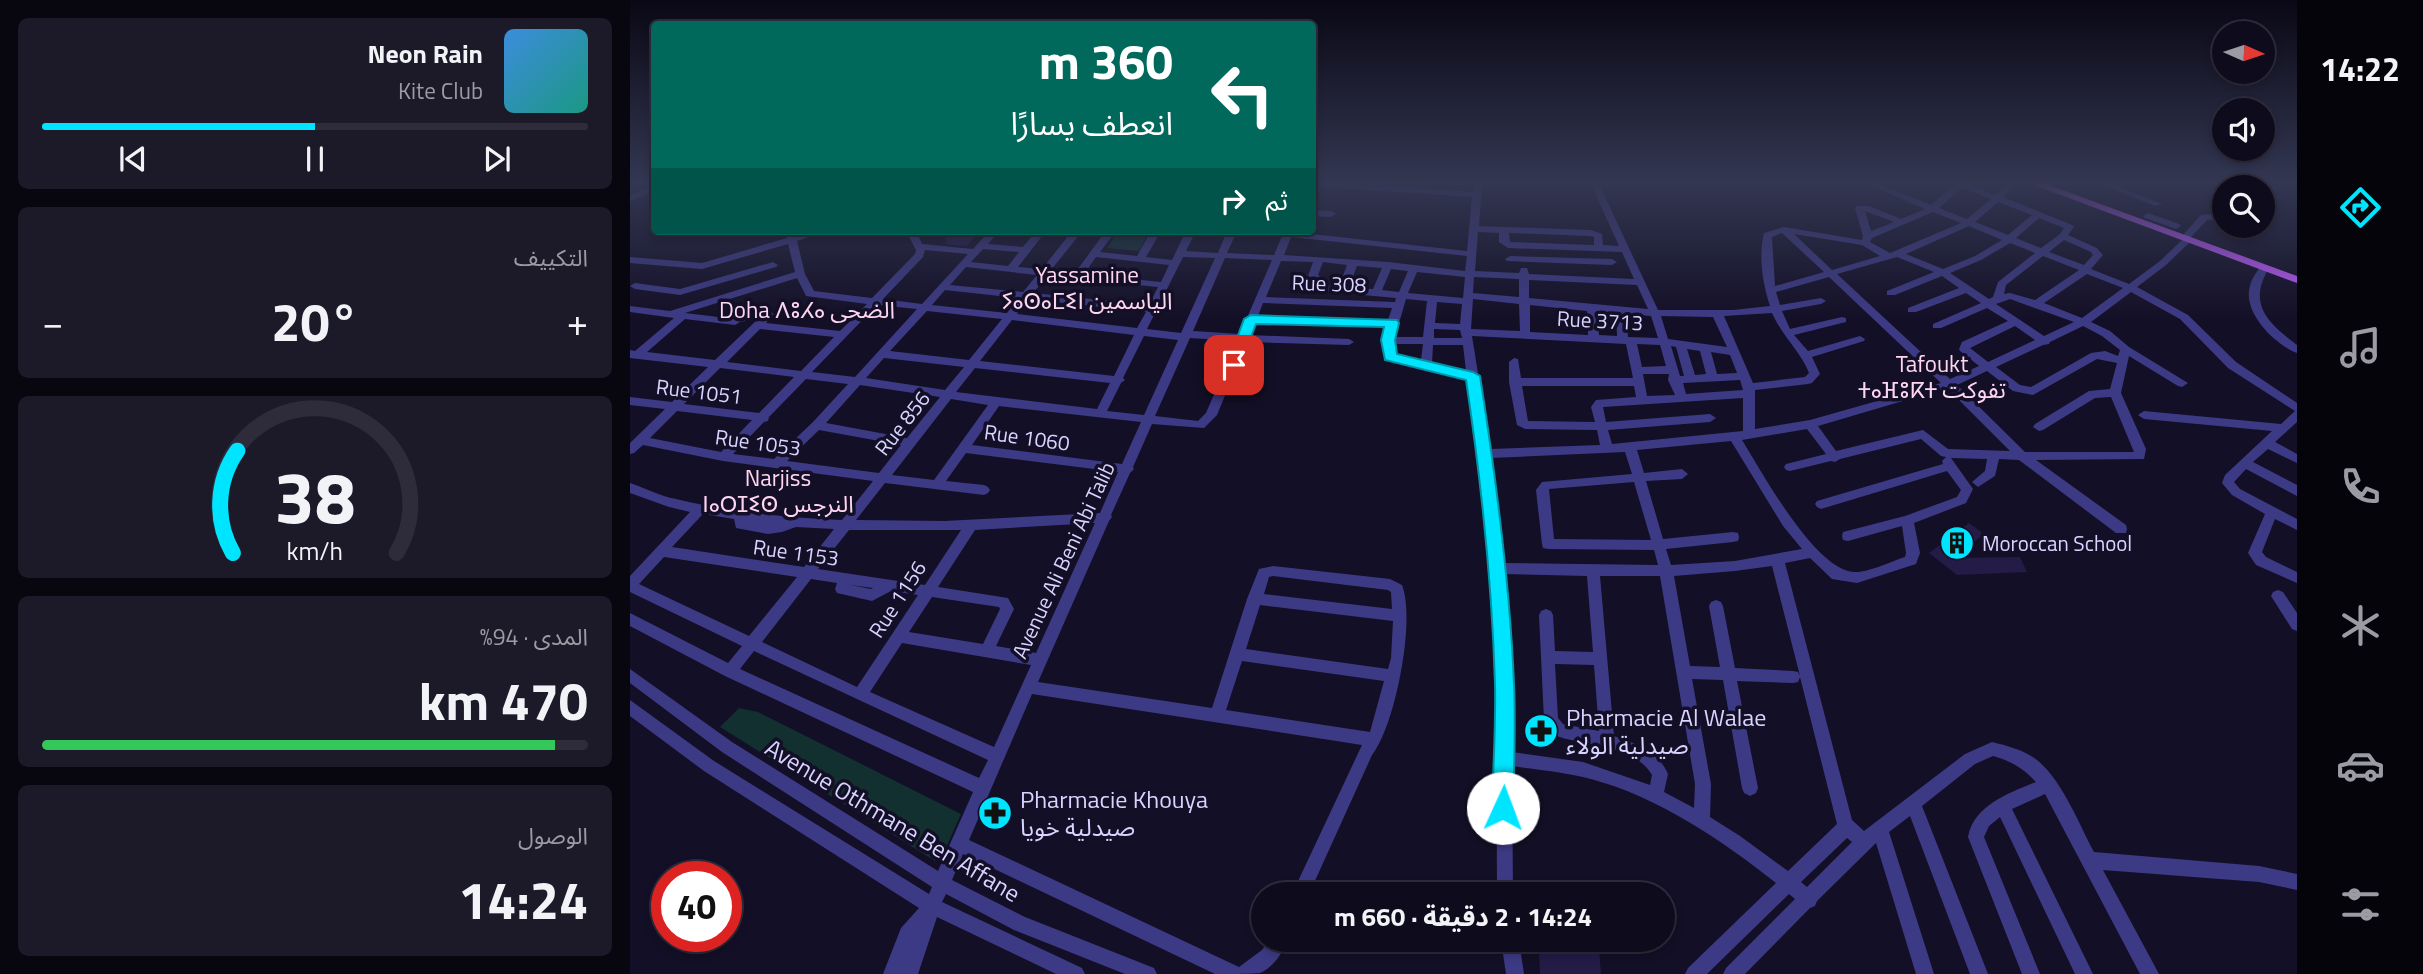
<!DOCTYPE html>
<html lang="ar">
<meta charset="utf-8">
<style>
:root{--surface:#0e0b1c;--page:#1c1929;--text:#f1f3f6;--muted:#9b9ba3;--line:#2e2b3b;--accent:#00e5ff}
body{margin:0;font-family:"Titillium Web","Noto Sans Arabic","Noto Sans Tifinagh",sans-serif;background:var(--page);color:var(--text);direction:rtl;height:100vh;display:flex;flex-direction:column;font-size:26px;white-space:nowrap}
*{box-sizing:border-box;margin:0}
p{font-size:23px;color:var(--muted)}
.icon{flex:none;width:38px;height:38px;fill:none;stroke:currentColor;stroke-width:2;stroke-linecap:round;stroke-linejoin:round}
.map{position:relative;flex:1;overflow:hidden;direction:ltr}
.sheet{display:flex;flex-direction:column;gap:18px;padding:18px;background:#08060f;width:630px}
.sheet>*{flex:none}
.guide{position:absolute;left:21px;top:21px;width:665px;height:214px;border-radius:7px;box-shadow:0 4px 10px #0003,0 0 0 2px var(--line);direction:rtl;background:#00695c;color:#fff;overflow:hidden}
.needle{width:46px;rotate:93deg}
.controls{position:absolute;left:1582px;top:21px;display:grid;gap:14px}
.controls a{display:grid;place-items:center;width:63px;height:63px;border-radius:50%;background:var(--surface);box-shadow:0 4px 10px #0003,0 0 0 2px var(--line);font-size:35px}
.speed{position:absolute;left:21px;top:861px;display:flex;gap:14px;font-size:35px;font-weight:700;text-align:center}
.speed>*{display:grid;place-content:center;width:91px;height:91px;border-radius:50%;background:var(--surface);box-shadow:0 4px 10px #0003,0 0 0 2px var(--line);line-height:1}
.speed .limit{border:10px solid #d22;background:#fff;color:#111}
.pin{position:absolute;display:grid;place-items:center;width:60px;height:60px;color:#fff;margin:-30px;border-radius:14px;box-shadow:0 4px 10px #0006}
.me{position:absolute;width:77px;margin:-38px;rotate:2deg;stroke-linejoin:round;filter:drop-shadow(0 0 5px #0008)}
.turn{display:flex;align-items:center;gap:24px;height:147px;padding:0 28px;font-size:32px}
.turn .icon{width:91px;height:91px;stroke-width:2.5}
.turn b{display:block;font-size:49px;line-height:60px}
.then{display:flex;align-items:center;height:66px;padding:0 28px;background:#0003;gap:14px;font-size:26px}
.big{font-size:52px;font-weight:700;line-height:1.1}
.sheet .card{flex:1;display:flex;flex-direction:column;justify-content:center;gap:10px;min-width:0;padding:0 24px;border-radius:10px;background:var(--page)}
.sheet .dial{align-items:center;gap:0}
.dial svg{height:182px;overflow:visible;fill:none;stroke:var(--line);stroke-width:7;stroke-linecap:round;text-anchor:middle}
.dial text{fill:var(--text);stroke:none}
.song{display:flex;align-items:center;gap:21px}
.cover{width:84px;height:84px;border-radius:10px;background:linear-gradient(135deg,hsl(210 70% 55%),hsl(170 70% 35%))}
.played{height:7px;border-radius:4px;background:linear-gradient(90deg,var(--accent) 50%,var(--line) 50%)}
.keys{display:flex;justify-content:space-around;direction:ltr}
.heat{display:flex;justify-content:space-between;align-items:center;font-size:38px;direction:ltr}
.charge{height:10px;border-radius:5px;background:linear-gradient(90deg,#34c759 94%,var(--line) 0)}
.trip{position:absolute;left:621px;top:882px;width:424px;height:70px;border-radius:35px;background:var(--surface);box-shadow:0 4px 10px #0003,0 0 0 2px var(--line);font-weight:700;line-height:70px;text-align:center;direction:rtl}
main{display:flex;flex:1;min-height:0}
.dock{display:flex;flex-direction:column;width:126px;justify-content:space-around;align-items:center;background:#06040b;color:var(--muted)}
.dock .icon{width:49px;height:49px}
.dock .on{color:var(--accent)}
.dock b{font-size:32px;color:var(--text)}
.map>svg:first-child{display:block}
</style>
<main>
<nav class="dock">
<b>14:22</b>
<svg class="icon on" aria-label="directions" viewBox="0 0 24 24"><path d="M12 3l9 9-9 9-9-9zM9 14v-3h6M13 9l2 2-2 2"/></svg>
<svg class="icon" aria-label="music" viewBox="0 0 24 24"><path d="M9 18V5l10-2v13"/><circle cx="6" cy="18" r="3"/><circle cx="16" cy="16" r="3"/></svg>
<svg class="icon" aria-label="phone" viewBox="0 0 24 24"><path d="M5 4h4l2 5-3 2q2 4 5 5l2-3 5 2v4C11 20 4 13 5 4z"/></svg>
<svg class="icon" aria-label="climate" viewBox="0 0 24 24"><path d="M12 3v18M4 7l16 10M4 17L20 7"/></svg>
<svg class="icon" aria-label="car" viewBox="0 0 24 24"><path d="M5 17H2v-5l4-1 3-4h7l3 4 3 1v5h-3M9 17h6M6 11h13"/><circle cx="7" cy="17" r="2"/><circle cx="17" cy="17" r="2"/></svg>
<svg class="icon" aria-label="filters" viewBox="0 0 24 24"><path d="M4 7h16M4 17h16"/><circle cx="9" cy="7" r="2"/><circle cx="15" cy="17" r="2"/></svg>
</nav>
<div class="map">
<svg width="1667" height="974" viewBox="0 0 1667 974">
<rect width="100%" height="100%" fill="#130f26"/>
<path fill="#12302f" d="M489,231H519L509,251L477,248Z
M109,708L128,712L331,814L312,857L305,861L297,856L90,727Z"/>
<path fill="#241b47" d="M324,231H349L337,246L315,244L317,241L314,240Z
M1339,523L1354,534L1324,558L1390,557L1397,572L1327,575L1299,553Z
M969,949L971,974H910L909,950Z"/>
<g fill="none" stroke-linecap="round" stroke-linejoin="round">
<path fill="#3d3a85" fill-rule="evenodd" d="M687,184H729L843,192L844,184H852L849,226L961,230L972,234L973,245L989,246L961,184H969L1028,310H1103L1140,306C1133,285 1128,256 1134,233L1154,227L1232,240L1233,236L1225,208L1226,206H1239L1271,219L1295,209L1237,184H1249L1301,205L1326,184H1339L1365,195L1378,184H1387L1373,197L1442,225L1444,227L1438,235L1467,248L1473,255L1461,269L1499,284L1530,261L1552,240V236L1571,215L1594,213V219L1577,220L1561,237V241L1536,265L1507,287L1558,315L1606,362L1667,403V422L1645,442L1667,454V463L1638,449L1623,462L1667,485V496L1616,469L1604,482L1610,489L1667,519V530L1645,519L1632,552L1636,557L1667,572V583L1626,565L1618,553L1635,514L1602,495L1592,483L1595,475L1642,431L1514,419L1508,415L1514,411L1651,424L1665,411L1598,368L1550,319L1501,292L1461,322L1480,331L1499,347L1558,383L1552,387L1548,386L1499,356L1491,393L1516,449L1514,459L1406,460L1496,525L1497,529L1496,533H1486L1389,460L1369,459L1365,476L1348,487L1342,482L1355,471L1357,459L1321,458L1343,489L1336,503L1284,523L1290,553L1286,564L1227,583L1202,579L1180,558L1155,563L1222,820L1234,831L1335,754L1362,742C1378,746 1394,750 1407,760C1432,780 1449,824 1464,852L1629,866L1667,874V890L1629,882L1473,870L1529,974H1510L1415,794L1382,809L1463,974H1445L1370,817L1359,826L1354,837L1410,974H1392L1338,837C1344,805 1379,793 1406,782C1393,768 1381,761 1363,756L1345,764L1292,806L1358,974H1340L1280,816L1259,832L1304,974H1286L1246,843L1187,901L1185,906L1180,908L1115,974H1093L1096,968L1165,899L1159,894L1077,974H1055L1058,968L1146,883C1092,840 1028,797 961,779C935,772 908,770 882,766L883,894H867L866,648L849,454L838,378L755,359L753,340L757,326L625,322L620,335L719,339L724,342L719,345L617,342L587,415L574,428L522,424L503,467L504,469L500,473L481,515L482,517L479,521L408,682L582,708L617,599L629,569L643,566L760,579L772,585C786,620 765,726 742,755L679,894H662L732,745L402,694L339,840L609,967L632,950L639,940H658C653,952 643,968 630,973C621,974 596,974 585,974L333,854L322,880L395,917L524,968L527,974H495L384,930L316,894L312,902L452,968L455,974H426L307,917L288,974H253L271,928L289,908L74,771L0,716V700L84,761L299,894L302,887L92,752L0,683V669L102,742L308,871L343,792L95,676L0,626V613L98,663L112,646L0,592V576L60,512L39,507L0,493V483C15,488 30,496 46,499C100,512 157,518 212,520L243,481L93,461L13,445L4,453L0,454V443L35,409L0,405V397L42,402L78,367L0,358V350L5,351L44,318L0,312V306L40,311L165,272L158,244L72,269L0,263V257L72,263L157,238L155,231H165L166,235L181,231H196L167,241L175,274L184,291L242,298L285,254L286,250L276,231H286L292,244L343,249L359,231H369L358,244L393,247L406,231H416L388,267L412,269L442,231H486L470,252L507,256L521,231H531L516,257L542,260L556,231H566L556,251L588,253L597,231H607L597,253L644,255L654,231L837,251L842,197L691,187ZM1332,188L1361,199L1337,219L1309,208ZM1368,202L1402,215L1378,235L1345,222ZM1235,211L1264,222L1241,231ZM1303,212L1331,223L1260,253L1240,242L1242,238ZM1409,218L1434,228L1430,234L1411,248L1386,238ZM1339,226L1372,240L1345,256L1313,269L1276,254ZM848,232L869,233V242L878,248L992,252L1004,279L899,274L897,268H891L889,273L845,271ZM879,233L960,236L964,237V245L880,242ZM1152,233L1194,272L1145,286L1142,237ZM450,234L472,236L445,273L421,270ZM1164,234L1232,245L1250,256L1202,270ZM661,237L837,256L835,271L758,262L654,255ZM1434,240L1461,252L1463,255L1454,265L1419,252ZM1380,243L1405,253L1368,282L1363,297L1359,299L1320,273L1351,260ZM353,249L389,252L378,266L341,262ZM295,250L338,254L292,304L253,299L293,257ZM1413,256L1449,270L1405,300L1380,293L1374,294L1376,285ZM466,257L539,265L531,282L454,274ZM553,257L585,258L551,333L517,329ZM1267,257L1304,272L1257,291V295H1265L1312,276L1329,288L1278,308V312H1286L1336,293L1351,303L1303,324V328H1311L1357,308L1378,321L1332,342L1329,349L1330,351L1349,366L1320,379L1207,274ZM595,258L642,260L610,334L563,331ZM651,261L683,262L678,276L683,279L682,282L689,291L766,298L765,302L636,297ZM693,262L717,265L709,287L696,286L692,282L693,278L688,275ZM727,266L752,268L743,289L719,287ZM336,267L407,275L393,292L320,285ZM761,269L778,271L769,292L752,290ZM787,272L835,277L833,298L778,293ZM1457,274L1493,288L1452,318L1414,303ZM417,276L528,287L519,305L403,293ZM844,277L889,279V297L843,293ZM1199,277L1311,383L1180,420L1125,429V390L1178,384L1182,383L1190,374L1182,357L1234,341L1235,339L1230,336L1178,351L1164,335L1216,322V318L1212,317L1160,329L1152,311L1191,304L1196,301L1191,298L1150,305L1146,292ZM167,278L176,296L237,304L210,331L136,323L144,314L139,311L97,318L55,313ZM899,280L1007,285L1018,309L899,298ZM315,290L389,298L377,313L302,305ZM399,299L516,312L507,328L387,314ZM776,299L797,301L793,337H765ZM843,299L889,304L890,331L841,329ZM1380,299L1444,322L1414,336L1366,304ZM807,302L832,304L830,324L805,323ZM633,303L762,308L758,320L628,316ZM247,305L287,309L225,377L182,372ZM900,305L957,311L958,335L900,332ZM297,311L372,319L339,360L260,351ZM967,312L986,313L987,336L969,335ZM1142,313C1152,336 1171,352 1179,373L1175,377L1123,383L1094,316ZM996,314L1021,316L1028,338L998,337ZM1031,316L1083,317L1097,347L1038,339ZM55,319L105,325L110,322L128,319L85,360L17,352ZM382,320L504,335L484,376L350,361ZM1385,326L1405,340L1358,362L1340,348ZM1453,326L1472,336L1490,350L1488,356L1475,351L1461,353L1401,387L1390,385L1366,367L1413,345L1419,344L1420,342ZM130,329L204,337L171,371L97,362ZM804,329L830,330L832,338H804ZM514,336L548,340L514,415L477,411L491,383L495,380L493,378ZM842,336L996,344L1003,378H891L888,359L884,358L879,362V382L887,425L895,429L967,430L970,445L860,449ZM560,338L607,341L576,413L568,421L525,416ZM764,344H793L791,360L764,354ZM1007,344L1030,345L1036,366L1012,367ZM803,345H833L836,371L802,363ZM1041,346L1046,347L1054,376H1050ZM1057,349L1070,351L1076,374L1065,375ZM1081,352L1100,355L1107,373L1087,374ZM254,358L334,367L315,390L236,378ZM1467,359L1487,363L1480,389L1459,391L1405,424L1403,427L1409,431L1413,430L1465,398L1481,397L1504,452H1395L1327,385L1357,371L1383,391L1403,395ZM90,368L164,377L129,413L54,404ZM345,368L480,383L467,409L326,392ZM1013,374H1039L1038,380L1045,395L1017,396ZM176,379L218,384L183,422L144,459L103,454L134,422L138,421L139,417ZM1110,380L1113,390L1056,394L1053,383ZM230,385L310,397L277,438L196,423ZM892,386H1004L1006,397L966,400L961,407L965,422L898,421ZM1317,388L1380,451L1318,449L1293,430L1206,451L1188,426ZM1113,398V431L982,444L978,430L1080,422L1086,418L1080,414L976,422L973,407ZM321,399L358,405L304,480L262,475ZM369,406L511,422L492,464L342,445ZM47,411L122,420L91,452L20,438ZM1177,429L1196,454L1156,464L1154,467L1156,470L1160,471L1201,461L1205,462L1210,459L1291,439L1311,456L1316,457L1312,461L1313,464L1187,501L1185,504L1187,507L1191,509L1317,471L1331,490L1327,497L1275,516L1213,532L1212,536L1213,540L1218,541L1272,526L1276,553L1275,557C1262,561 1238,573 1224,572C1185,570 1132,472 1112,440ZM189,430L271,445L249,473L157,461ZM1101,441L1153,526L1172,549L1105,561L1041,565L1036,549L1103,542L1108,541L1109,537L1108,533L1103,532L1033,539L1016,481L1052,479L1058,474L1052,469L1014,473L1007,450ZM995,452L1002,474L912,482L906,490L912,544L913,548L918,549L1024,550L1028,565L872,563L861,458ZM336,453L488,472L470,513L314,521L226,520L255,483L354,495L358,493L360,490L358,487L354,485L316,481ZM1004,482L1021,540L924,539L919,489ZM73,514L104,519L106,528L138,534L152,532L166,527L204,529L174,567L42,547ZM465,523L406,653L366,646L384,609L378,598L308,587L345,530ZM219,530H331L295,585L188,569ZM34,557L167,577L119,636L9,584ZM1142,566L1170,676L1168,672L1163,671L1105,668L1093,606L1091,602L1086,600L1081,602L1079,606L1090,667L1060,666L1044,576L1105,571ZM873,574L957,576L963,652L925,651L923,615L921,611L916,609L911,611L909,615L914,720L924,735C954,747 1003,743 1022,775L1020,785L953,762L882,752L880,648ZM643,576L758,590L761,592L762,609L634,594L639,577ZM970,576H1030L1065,784L1064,808L1034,792L1038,774C1028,751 1007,744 984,736ZM181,579L207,583L205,589L207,593L242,601L261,591L288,595L227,687L132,642ZM220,585L243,588L241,589ZM302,597L369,607L370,609L353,644L279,632ZM630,605L763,621L761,658L758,669L616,649ZM272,643L401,665L364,747L240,692ZM124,651L358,760L349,778L110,669ZM612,661L754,681L740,732L596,710ZM925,664L964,665L969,731L933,724L928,718ZM1170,677L1207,824L1158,871L1110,836L1080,817L1081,784L1062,679L1093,680L1112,788L1114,793L1120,796L1126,793L1128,788L1107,681L1163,683L1168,682ZM1217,838L1222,842L1177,887L1171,882Z
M1470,184H1482L1532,204L1525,206Z
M24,185V191L0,201V195Z
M682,210L701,211L706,214L701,217L682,216Z
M1518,213L1549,224L1551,226L1546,229L1515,218L1513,216Z
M880,256L982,259L987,262L982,265L877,261L875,259Z
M143,262L148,265L146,267L50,295L5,289L0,286L5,283L50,289Z
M1634,265L1639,268C1617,304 1638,323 1667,345V353C1646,345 1616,316 1619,291C1620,281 1625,274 1631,266Z
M1648,590L1653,592L1667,613V631L1662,629L1641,596L1643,592Z
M871,940H889L894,974H876Z"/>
<path fill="#c25bff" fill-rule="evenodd" d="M1401,184H1416L1667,276V283Z"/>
</g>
<linearGradient id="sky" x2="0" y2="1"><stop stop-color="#0a0815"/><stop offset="0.57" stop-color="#333752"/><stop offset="1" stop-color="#333752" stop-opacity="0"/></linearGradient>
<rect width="1667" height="320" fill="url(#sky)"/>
<path fill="#00e5ff" stroke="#0095a6" stroke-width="2" d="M621,315L767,320L769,323L765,340L767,354L843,372L850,376C866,478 880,582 884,685C886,726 884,767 883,808L880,815L873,818L865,815L862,808C863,767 866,725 865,684C862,583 851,480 836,380L755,360L751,340L754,327L626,324L609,368H599L597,365L614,319Z"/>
<defs>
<g id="building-disc" transform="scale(1.75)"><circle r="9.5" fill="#00e5ff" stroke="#130f26"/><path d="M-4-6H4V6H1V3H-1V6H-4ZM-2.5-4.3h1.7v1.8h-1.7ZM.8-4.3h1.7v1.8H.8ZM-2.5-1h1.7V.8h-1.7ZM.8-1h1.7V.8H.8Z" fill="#111"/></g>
<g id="pharmacy-disc" transform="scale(1.75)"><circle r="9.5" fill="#00e5ff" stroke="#130f26"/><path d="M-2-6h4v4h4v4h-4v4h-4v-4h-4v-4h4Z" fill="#111"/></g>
</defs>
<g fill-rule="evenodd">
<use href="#building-disc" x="1327" y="543"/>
<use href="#pharmacy-disc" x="911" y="731"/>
<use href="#pharmacy-disc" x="365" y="813"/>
</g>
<g text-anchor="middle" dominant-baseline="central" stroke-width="7" stroke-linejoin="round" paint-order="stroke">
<g font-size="21" fill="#d9d4ff" stroke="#130f26">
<text transform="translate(699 283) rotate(2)">Rue 308</text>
<text transform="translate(970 320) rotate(3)">Rue 3713</text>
<text transform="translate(69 391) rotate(7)">Rue 1051</text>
<text transform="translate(272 423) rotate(-52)">Rue 856</text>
<text transform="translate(397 437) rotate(8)">Rue 1060</text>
<text transform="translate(128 442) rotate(8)">Rue 1053</text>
<text transform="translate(166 552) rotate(8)">Rue 1153</text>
<text transform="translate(433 560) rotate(-65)">Avenue Ali Beni Abi Talib</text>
<text transform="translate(267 599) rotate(-57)">Rue 1156</text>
</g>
<g font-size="21" fill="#d9d4ff" stroke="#130f26" text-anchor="start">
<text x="1352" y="543">Moroccan School</text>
</g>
<g font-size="23" fill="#ffd6f0" stroke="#130f26">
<text x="457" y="274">Yassamine<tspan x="457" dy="26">ⵢⴰⵙⴰⵎⵉⵏ الياسمين</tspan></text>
<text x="177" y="309">Doha ⴷⵓⵃⴰ الضحى</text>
<text x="1302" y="363">Tafoukt<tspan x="1302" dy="26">ⵜⴰⴼⵓⴽⵜ تفوكت</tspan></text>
<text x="148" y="477">Narjiss<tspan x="148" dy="26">ⵏⴰⵔⵊⵉⵙ النرجس</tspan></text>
</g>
<g font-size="24" fill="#d9d4ff" stroke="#130f26" text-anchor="start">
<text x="936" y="717">Pharmacie Al Walae<tspan x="936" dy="28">صيدلية الولاء</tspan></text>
<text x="390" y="799">Pharmacie Khouya<tspan x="390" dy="28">صيدلية خويا</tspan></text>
</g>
<g font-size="24" fill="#d9d4ff" stroke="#130f26">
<text transform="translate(263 820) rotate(31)">Avenue Othmane Ben Affane</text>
</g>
</g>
</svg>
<div class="controls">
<a><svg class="needle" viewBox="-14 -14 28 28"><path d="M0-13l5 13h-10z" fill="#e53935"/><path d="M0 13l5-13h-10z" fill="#9b9ba3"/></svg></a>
<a><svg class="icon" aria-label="sound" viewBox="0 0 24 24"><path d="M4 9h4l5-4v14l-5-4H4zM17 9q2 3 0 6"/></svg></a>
<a><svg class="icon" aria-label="search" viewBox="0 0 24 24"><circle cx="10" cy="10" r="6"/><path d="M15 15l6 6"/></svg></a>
</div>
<div class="speed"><div class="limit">40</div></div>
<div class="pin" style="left:604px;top:365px;background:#d93025"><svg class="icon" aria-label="arrive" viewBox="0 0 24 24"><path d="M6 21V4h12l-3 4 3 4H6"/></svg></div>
<svg class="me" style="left:873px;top:808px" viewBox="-20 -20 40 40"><circle r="19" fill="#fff"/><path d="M0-13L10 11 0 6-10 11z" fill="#00e5ff"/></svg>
<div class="trip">14:24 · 2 دقيقة · 660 m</div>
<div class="guide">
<div class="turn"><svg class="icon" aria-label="left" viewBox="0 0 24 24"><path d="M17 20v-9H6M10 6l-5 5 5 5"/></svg><div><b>360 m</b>انعطف يسارًا</div></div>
<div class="then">ثم<svg class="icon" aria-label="right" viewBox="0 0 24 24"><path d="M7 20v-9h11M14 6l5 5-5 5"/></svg></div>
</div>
</div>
<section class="sheet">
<div class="card">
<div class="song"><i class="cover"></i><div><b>Neon Rain</b><p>Kite Club</p></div></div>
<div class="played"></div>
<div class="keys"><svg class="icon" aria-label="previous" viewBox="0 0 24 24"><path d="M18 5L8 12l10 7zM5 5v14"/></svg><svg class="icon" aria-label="pause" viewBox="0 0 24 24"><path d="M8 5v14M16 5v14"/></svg><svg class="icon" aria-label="next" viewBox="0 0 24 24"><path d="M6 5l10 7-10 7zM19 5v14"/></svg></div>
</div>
<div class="card"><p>التكييف</p>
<div class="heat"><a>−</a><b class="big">20°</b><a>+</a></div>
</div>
<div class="card dial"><svg viewBox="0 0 100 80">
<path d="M14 69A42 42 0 1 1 86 69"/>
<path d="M14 69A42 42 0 0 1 16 24" stroke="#00e5ff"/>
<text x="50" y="56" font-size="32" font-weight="700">38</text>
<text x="50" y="72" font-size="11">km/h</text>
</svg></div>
<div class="card"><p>المدى · 94%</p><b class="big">470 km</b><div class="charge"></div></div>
<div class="card"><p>الوصول</p><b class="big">14:24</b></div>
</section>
</main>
